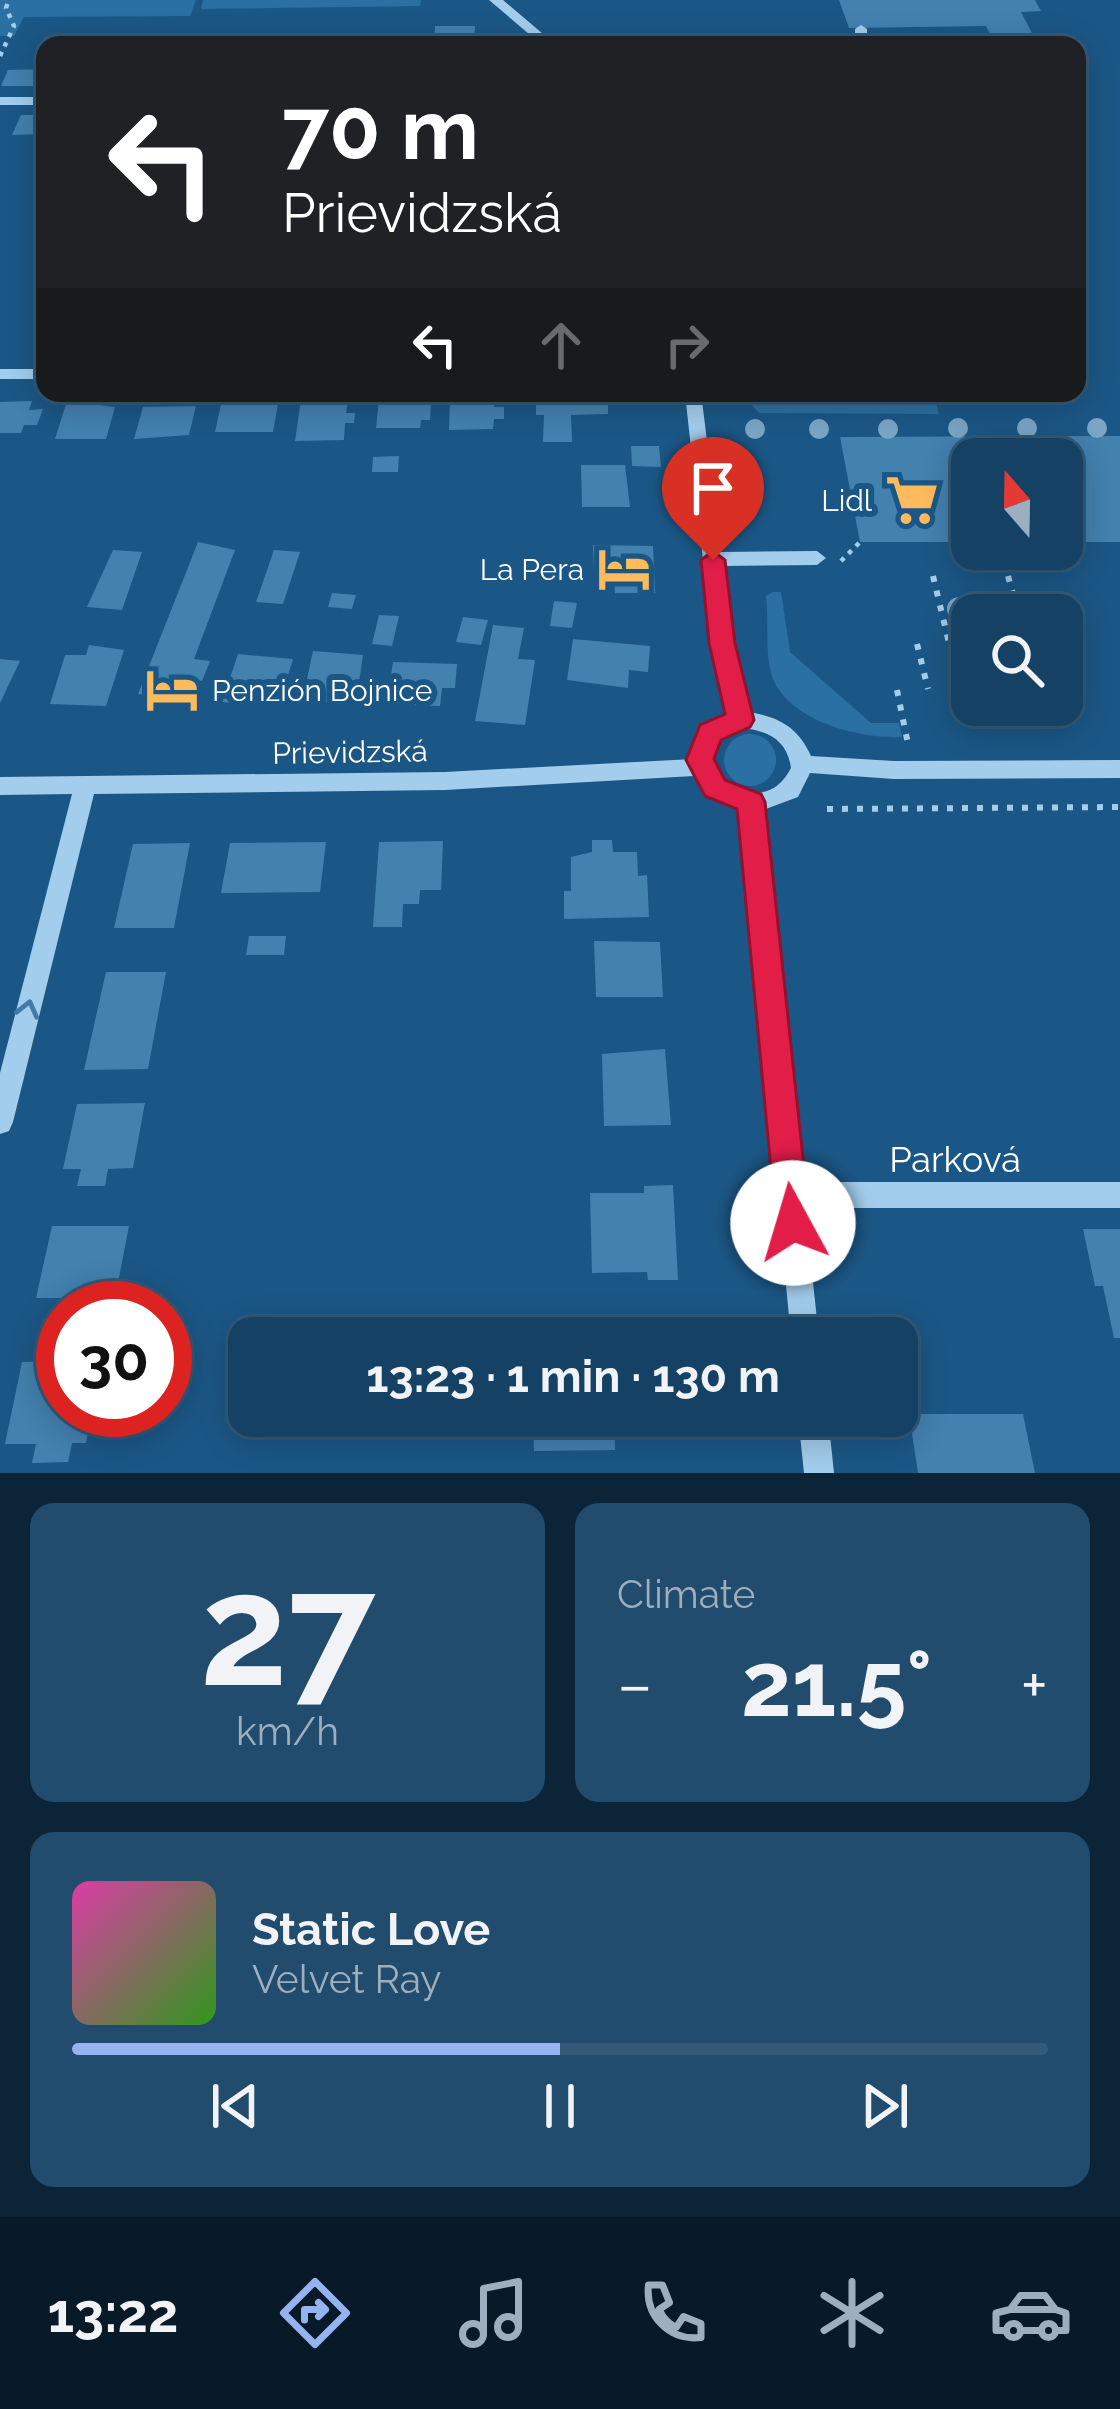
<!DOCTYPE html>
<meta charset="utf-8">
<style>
:root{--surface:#144164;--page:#214c6d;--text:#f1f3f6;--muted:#9dafbf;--line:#335a78;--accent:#95b2f1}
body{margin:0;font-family:Raleway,sans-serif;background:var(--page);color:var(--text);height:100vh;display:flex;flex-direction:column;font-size:45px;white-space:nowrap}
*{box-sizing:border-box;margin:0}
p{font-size:39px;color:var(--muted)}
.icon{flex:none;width:66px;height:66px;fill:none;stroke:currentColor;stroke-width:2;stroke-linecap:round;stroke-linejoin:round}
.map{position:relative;height:1473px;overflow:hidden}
.drawer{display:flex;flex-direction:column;gap:30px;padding:30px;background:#0b2437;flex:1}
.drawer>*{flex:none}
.top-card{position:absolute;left:36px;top:36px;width:1050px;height:366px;border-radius:24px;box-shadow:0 6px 30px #0003,0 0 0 3px var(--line);background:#202124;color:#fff;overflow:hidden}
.needle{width:78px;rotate:340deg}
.fabs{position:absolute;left:951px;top:438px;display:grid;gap:24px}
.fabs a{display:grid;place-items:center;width:132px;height:132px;border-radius:24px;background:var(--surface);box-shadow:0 6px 30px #0003,0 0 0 3px var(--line);font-size:60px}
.speed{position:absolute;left:36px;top:1281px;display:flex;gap:24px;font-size:60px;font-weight:700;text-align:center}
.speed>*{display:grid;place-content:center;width:156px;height:156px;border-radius:50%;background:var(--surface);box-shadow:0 6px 30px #0003,0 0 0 3px var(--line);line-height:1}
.speed .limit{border:18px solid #d22;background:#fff;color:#111}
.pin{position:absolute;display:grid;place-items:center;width:102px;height:102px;color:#fff;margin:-123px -51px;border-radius:50% 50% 50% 0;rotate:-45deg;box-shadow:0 0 12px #0007}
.pin .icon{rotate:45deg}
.me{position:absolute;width:132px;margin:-66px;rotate:354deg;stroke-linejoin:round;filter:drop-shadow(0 0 9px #0008)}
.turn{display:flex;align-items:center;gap:42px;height:252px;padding:0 48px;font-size:54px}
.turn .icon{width:156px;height:156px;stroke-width:2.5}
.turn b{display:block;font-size:84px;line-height:102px}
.lanes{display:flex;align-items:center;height:114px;padding:0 48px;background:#0003;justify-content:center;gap:60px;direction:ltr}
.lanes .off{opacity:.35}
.big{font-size:90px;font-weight:700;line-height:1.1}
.drawer .tile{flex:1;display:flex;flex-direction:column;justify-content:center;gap:18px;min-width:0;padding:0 42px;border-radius:24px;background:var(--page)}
.drawer .dial{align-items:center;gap:0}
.dial b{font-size:156px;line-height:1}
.song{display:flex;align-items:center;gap:36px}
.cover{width:144px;height:144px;border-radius:18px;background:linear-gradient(135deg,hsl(320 70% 55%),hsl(110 70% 35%))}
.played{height:12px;border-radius:6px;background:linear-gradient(90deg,var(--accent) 50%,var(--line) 50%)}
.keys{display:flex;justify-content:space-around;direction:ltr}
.heat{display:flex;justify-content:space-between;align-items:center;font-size:66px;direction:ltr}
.drawer .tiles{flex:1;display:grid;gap:30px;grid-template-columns:1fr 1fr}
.tile:last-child{grid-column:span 2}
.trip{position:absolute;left:228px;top:1317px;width:690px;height:120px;border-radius:24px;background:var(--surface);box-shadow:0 6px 30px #0003,0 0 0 3px var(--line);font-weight:700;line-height:120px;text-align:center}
.tab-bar{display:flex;height:192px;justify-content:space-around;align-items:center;background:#081a28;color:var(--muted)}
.tab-bar .icon{width:84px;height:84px}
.tab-bar .current{color:var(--accent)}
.tab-bar b{font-size:54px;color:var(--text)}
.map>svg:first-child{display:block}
</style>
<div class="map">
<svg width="1120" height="1473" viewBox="0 0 1120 1473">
<rect width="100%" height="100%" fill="#1b5786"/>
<path fill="#2b70a3" d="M0,0H196L190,16L24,17L14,36H0Z
M203,0H421L420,6L201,9Z
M740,393H933L939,414L759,413Z
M773,592H781L790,652L871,723H899L902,737C860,739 785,721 771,673C765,651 769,620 766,596Z
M724 760a26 26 0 1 1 52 0a26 26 0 1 1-52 0Z"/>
<path fill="#4381af" d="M839,0H1035L1041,11L1021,12L1036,41H1029L1031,45H995L986,26L849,28Z
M435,26H475L474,45H434Z
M45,69L44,79L33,86H1L8,70Z
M21,115H45V134L12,135Z
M536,397H608V414L571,415L572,442H543L544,415H536Z
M450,398H494V407H504V419H494L493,429L449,430Z
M301,399H348L346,413H355L354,423H345L344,440L295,441Z
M379,399L431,402L430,420H421L420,428H376Z
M32,401L29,410L43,409L37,425H24L21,433H0V402Z
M67,401L115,407L106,439H55Z
M221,404H278L273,432H215Z
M196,406L189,435L134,439L143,407Z
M1120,436V542H1062V459H972V542H860L840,437Z
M631,446H659L661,467L632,466Z
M399,456L398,472H372L373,457Z
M581,465H625L630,507H582Z
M198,542L235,550L194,659L210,661L202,681L191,680L184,699L138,694Z
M593,545L653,546L655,593H615L614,572L594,573Z
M113,550L142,552L122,610L87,607Z
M274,550L300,552L283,604L256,602Z
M332,593L356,595L352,609L328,607Z
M554,601L577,603L572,628L550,626Z
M379,615L399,616L392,646L372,644Z
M463,617L488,620L481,645L456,642Z
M493,625L524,628L518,659L535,660L525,725L475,721Z
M573,639L650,646L648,672L629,670L628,688L567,680Z
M89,645L124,650L106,706L50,704L65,655H86Z
M313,651L363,655L356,703L302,702Z
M238,654L293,659L278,707L222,702Z
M0,659L20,661L0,703Z
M393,662L457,664L455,688H442L440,706L387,704Z
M592,840H612L613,852H637L638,876L647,875L649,917L564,919V891H571V857L592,852Z
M443,841L441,890H420L419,904H403L402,927H373L379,842Z
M326,842L320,892L221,893L230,843Z
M190,843L174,928H114L133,844Z
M249,936H286L284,955H246Z
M594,941L660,942L663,997H596Z
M106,972H166L148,1069L84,1070Z
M665,1049L671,1125L604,1126L602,1054Z
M145,1103L133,1168L108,1169L105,1186H77L81,1169H63L77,1104Z
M673,1185L678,1280H648L647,1272L592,1273L590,1193H644V1186Z
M52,1226H129L115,1298H36Z
M1083,1229H1120V1338H1114L1103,1286H1095Z
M684,1325L685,1338H587V1326Z
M63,1361V1410H92L86,1443H72L68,1462L32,1463L36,1444H5L22,1362Z
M909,1414H1023L1035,1473H918Z
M533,1416H614L615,1450L534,1451Z"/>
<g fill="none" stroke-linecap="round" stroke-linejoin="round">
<path stroke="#a2cdec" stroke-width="4.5" stroke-dasharray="4.5 6" stroke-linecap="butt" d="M0,56L14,26L6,8L9,0
M841,561L860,542"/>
<path stroke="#a2cdec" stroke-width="6" stroke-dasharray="6 9" stroke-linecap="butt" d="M933,576L949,643
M1008,576L1019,615
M917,644L928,689
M897,690L908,744
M827,809L1120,807"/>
<path fill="#a2cdec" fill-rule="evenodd" d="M489,0H503L556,45H542Z
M861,25L867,29V45H855V29Z
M0,97H45V105H0Z
M0,369H45V379H0Z
M685,393H701L721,552L817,551L826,558L817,565L723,566L732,643L749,712C779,717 798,727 811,756L894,761L1120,760V778L894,779L810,773L798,797L763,810L802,1182H1120V1208H805L819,1338H791L741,809L715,799L694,776L445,790L94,794L13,1122L9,1131L0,1134V1073L72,794L0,795V777L445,772L693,759C692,735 706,722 729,715L712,643ZM740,728C767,730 787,739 791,768C773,803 740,798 715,772L714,746L727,732Z
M798,1416H828L834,1473H804Z"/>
</g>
<g fill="#7aa5c5">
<circle cx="958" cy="428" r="10"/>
<circle cx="1027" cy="428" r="10"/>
<circle cx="1097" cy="428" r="10"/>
<circle cx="755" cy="429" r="10"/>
<circle cx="819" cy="429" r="10"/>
<circle cx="888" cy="429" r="10"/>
<circle cx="959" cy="609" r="12"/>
</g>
<defs><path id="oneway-chevron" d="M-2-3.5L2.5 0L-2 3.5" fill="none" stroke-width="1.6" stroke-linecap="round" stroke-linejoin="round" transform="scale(3)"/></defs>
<use stroke="#447aa5" href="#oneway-chevron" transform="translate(28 1009) rotate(-76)"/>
<path fill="#e11d48" stroke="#92132f" stroke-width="3" d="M713,551L725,560L735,643L754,720L750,727L721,740L714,759L725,780L761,794L765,802L810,1223L805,1236L793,1241L781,1236L776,1223L737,809L705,796L686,760L700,725L725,714L709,643L701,560Z"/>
<defs>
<g id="supermarket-bare" transform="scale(4.14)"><path d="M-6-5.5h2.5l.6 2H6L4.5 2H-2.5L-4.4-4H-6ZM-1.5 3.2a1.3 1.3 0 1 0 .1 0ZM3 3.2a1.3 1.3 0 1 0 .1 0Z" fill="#fdbb5e" stroke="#1b5786" stroke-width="2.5" paint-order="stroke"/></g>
<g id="hotel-bare" transform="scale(4.14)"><path d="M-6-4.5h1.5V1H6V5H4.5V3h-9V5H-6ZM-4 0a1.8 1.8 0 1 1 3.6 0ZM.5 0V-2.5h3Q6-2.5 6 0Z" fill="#fdbb5e" stroke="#1b5786" stroke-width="2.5" paint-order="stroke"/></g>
</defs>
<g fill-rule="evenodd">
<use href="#supermarket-bare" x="912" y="500"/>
<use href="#hotel-bare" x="624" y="569"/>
<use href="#hotel-bare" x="172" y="690"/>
</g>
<g text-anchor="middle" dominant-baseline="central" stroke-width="12" stroke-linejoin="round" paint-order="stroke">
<g font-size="30" fill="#fff" stroke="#1b5786" text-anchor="end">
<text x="872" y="500">Lidl</text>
<text x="584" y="569">La Pera</text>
<text x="212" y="690" text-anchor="start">Penzión Bojnice</text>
</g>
<g font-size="30" fill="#fff" stroke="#1b5786">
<text transform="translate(350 752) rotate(-1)">Prievidzská</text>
</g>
<g font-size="36" fill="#fff" stroke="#1b5786">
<text x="955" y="1159">Parková</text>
</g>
</g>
</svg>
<div class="fabs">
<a><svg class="needle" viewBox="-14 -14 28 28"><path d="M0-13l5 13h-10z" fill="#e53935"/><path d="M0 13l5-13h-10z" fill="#9dafbf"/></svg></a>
<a><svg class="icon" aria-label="search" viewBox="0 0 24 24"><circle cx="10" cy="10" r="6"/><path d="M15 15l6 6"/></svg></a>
</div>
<div class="speed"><div class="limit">30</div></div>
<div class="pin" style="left:713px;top:560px;background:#d93025"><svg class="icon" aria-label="arrive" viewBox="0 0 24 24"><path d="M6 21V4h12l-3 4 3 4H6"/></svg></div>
<svg class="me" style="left:793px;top:1223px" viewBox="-20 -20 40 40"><circle r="19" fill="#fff"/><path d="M0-13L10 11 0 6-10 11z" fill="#e11d48"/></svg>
<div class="trip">13:23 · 1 min · 130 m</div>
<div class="top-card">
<div class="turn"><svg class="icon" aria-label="left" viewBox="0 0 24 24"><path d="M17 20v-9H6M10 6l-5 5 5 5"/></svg><div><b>70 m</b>Prievidzská</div></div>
<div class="lanes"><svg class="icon" aria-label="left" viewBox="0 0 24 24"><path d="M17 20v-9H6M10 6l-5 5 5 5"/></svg><svg class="icon off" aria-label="ahead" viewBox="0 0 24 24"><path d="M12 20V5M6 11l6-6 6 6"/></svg><svg class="icon off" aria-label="right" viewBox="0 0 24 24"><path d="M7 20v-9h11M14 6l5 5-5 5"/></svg></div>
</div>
</div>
<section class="drawer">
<div class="tiles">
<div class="tile dial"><b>27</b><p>km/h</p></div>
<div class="tile"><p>Climate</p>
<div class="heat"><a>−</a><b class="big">21.5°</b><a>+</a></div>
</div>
<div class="tile">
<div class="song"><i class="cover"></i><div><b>Static Love</b><p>Velvet Ray</p></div></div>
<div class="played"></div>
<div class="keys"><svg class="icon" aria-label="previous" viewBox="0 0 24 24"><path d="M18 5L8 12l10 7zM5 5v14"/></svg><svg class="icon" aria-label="pause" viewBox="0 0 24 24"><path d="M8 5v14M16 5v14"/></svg><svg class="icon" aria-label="next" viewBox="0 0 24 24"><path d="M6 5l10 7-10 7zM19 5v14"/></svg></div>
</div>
</div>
</section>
<nav class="tab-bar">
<b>13:22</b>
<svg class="icon current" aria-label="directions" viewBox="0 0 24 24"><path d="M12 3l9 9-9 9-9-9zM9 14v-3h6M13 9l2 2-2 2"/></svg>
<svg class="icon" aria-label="music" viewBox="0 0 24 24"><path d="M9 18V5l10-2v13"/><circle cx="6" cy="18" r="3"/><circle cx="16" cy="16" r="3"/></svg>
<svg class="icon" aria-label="phone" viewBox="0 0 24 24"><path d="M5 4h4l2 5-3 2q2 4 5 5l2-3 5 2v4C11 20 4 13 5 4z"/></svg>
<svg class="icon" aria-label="climate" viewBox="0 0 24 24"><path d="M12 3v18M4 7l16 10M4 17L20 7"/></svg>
<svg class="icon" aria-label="car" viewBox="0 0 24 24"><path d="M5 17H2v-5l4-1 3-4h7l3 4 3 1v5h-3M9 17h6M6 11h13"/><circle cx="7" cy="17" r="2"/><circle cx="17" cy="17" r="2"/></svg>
</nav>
